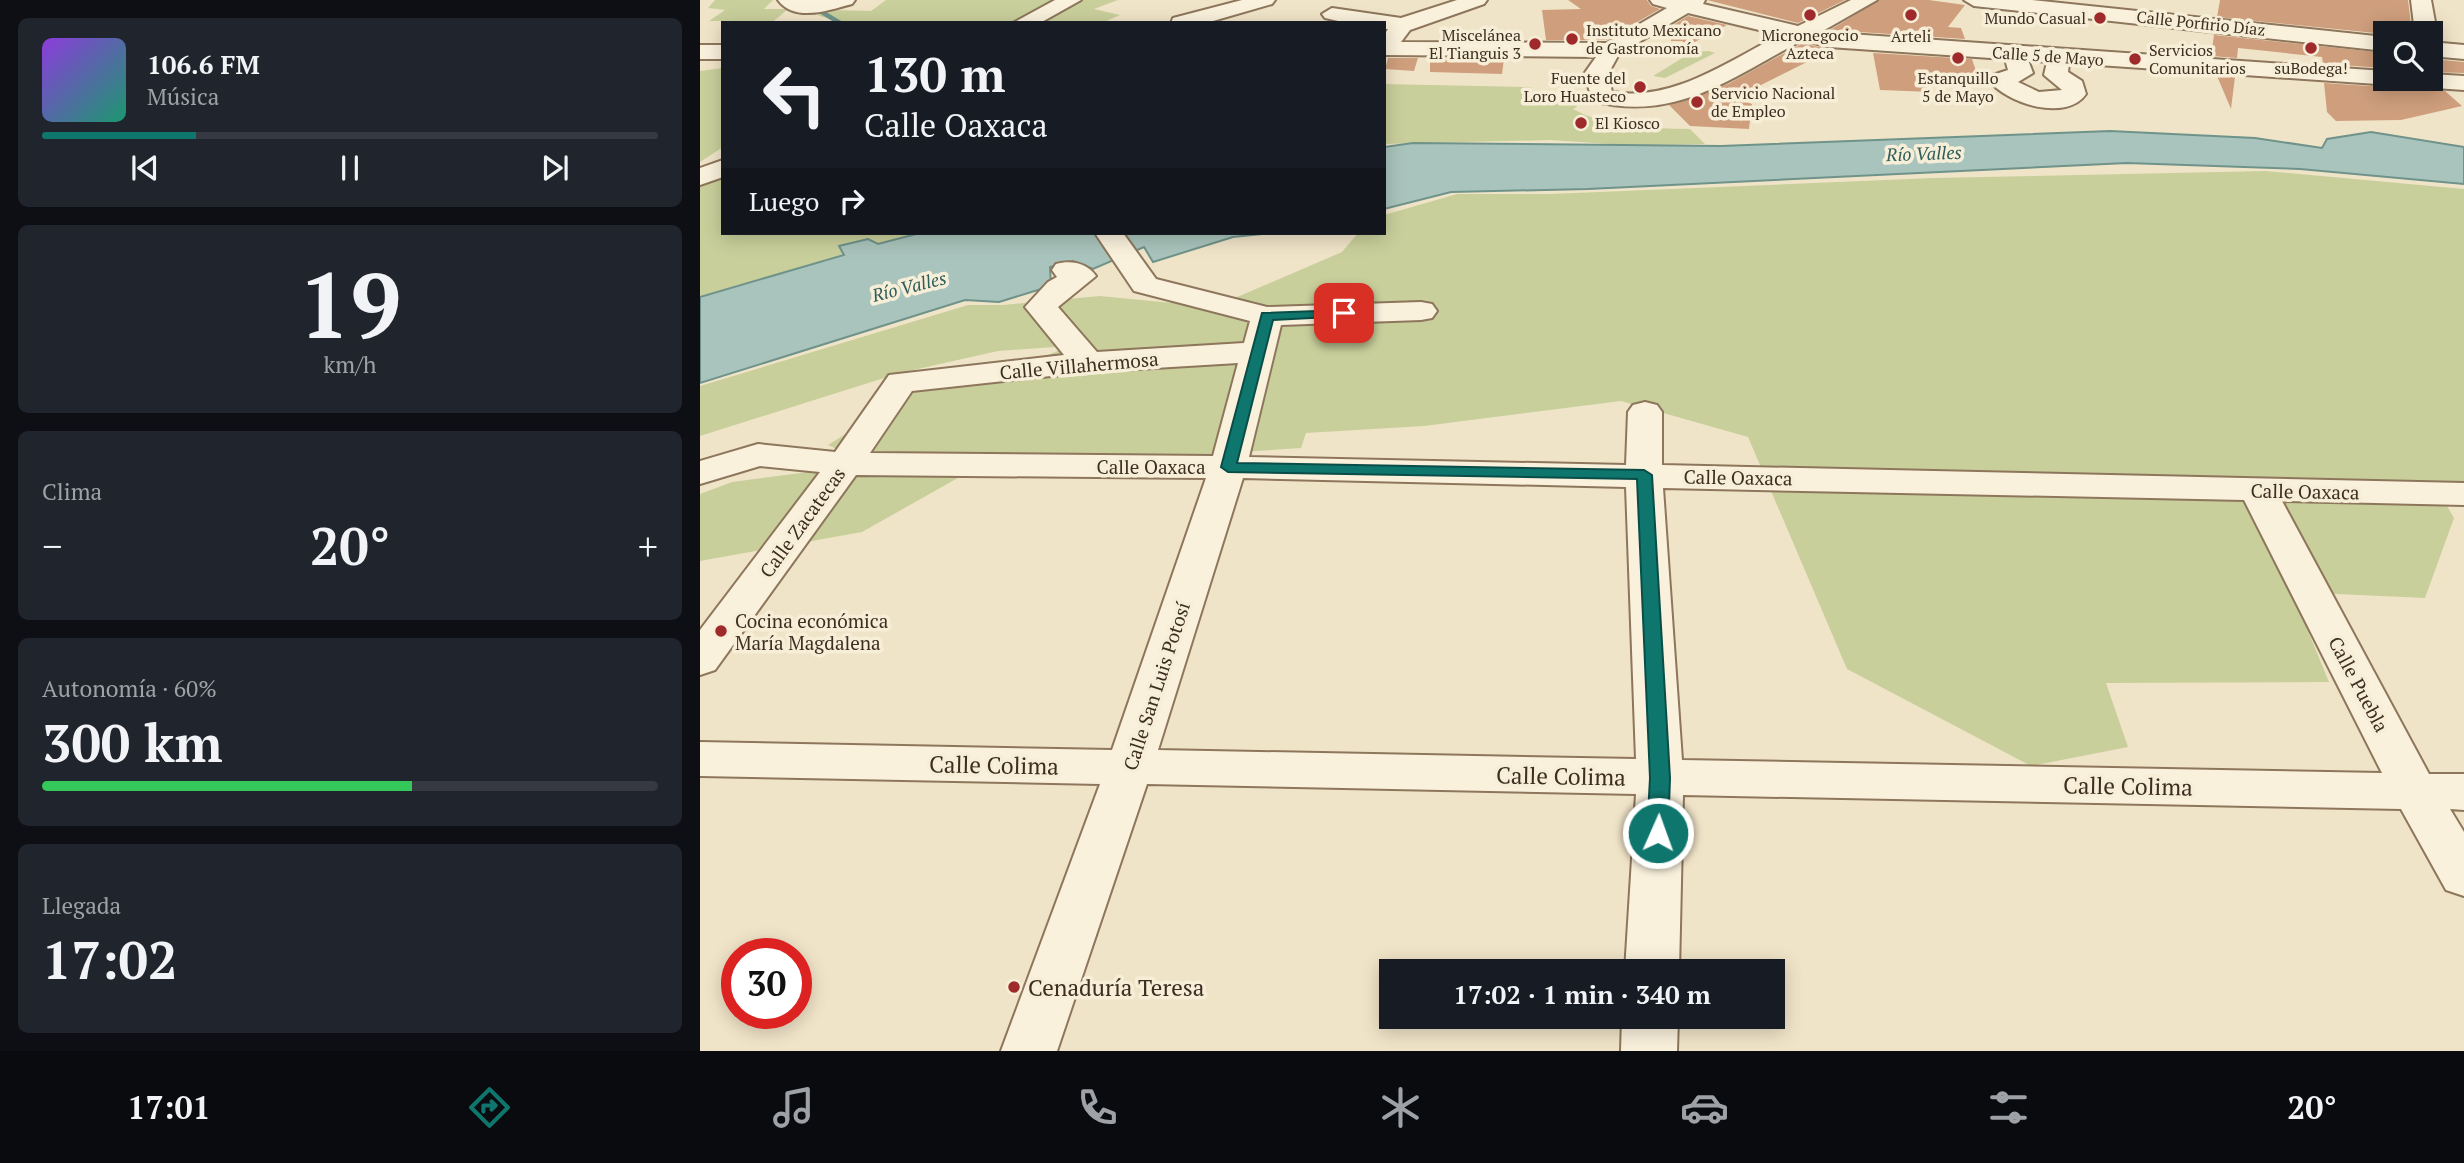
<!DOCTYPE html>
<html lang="es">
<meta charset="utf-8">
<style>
:root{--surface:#171b24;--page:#20242c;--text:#f1f3f6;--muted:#9ea1a6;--line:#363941;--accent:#0f766e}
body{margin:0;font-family:"PT Serif",serif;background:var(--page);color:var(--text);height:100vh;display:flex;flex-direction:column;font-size:26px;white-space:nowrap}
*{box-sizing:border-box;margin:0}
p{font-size:23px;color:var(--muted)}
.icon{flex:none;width:38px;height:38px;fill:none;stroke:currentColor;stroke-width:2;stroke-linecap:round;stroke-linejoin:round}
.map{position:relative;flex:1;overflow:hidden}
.side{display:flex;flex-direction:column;gap:18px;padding:18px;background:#0d0f14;width:700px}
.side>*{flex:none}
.hud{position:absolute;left:21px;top:21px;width:665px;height:214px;border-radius:0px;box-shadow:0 4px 18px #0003;background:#171b24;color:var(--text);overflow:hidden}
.tools{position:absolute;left:1673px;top:21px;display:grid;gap:14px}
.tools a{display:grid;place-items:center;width:70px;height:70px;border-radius:0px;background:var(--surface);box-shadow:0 4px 18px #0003;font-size:35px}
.speed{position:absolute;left:21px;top:938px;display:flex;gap:14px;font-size:35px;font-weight:700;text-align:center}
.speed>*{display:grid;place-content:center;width:91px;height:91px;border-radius:50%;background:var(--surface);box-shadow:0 4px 18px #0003;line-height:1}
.speed .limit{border:10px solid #d22;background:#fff;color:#111}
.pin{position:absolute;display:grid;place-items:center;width:60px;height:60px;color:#fff;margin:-30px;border-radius:14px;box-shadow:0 4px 10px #0006}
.me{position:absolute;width:77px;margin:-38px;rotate:2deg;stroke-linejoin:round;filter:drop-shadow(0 0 5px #0008)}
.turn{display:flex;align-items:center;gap:24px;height:147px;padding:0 28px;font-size:32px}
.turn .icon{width:91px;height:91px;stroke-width:2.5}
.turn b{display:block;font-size:49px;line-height:60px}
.then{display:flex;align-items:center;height:66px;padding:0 28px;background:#0003;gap:14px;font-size:26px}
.big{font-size:52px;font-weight:800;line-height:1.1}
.side .tile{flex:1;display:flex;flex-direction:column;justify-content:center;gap:10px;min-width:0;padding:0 24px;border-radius:10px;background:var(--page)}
.side .dial{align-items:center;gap:0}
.dial b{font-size:91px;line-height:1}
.song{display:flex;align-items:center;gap:21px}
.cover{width:84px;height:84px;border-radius:10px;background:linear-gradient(135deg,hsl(270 70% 55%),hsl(160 70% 35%))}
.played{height:7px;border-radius:4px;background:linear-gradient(90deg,var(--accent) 25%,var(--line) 25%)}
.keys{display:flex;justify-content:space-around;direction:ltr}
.heat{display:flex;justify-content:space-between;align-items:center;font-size:38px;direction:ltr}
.charge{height:10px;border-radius:5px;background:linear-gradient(90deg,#34c759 60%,var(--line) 0)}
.trip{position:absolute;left:679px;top:959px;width:406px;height:70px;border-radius:0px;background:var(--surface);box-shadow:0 4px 18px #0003;font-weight:800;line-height:70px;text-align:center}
.menu{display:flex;height:112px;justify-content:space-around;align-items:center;background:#090b0e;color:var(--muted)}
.menu .icon{width:49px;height:49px}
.menu .active{color:var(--accent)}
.menu b{font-size:32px;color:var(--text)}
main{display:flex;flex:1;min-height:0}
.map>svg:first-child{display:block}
</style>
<main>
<section class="side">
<div class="tile">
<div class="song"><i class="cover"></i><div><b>106.6 FM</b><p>Música</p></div></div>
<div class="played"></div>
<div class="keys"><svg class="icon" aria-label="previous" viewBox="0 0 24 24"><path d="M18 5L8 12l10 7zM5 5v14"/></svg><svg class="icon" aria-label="pause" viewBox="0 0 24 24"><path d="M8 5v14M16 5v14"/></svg><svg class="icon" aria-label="next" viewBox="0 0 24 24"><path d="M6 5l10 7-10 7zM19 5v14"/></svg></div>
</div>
<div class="tile dial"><b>19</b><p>km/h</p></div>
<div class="tile"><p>Clima</p>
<div class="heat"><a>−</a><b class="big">20°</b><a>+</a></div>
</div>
<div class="tile"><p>Autonomía · 60%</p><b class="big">300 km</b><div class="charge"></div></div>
<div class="tile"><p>Llegada</p><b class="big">17:02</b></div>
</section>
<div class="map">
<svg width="1764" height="1051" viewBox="0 0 1764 1051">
<rect width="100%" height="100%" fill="#f0e4c8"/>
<path fill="#c9cf9b" d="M15,0H73L64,9H88L74,21H117H9L25,10L8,8Z
M186,0H418L394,9L420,15L402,23H143L117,15L132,10L171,11Z
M1009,51L1015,53L965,78L953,76L992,52Z
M23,68V147L0,162V71Z
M684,84L831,87L824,98L874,95L877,107L873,109C910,129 950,128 990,129L1005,144L925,145L850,140L684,144Z
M1566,171L1764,189V489H1737L1754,518L1725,598L1592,592L1629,682L1406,683L1428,747L1331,766L1147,669L1048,437L921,401L724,426L606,433L601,448L272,470L162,532L0,561V494L32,482L170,464L128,445L220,387L283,383L369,346L298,351L200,373L0,436V386L268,305H303L400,296L514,307L642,252L658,233H684V215L757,194H850L1233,178Z
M23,175V233H220L178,244L140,247L144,254L0,297V183Z"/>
<path fill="#a9c4bc" stroke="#6f938a" stroke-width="2" d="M1410,131L1555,138L1622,148L1627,139L1671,132L1764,147V184L1600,169L1427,163L888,189L751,192L684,209V147L713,143L1021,146Z
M220,233H573L533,237L453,262L444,247L393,269L373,261L350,267L351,286L299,302L265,300L0,383V297L144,255L139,246L168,239L178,244Z"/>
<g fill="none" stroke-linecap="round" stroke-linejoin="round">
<path stroke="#6f938a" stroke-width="4.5" d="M102,0L140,23"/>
</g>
<path fill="#cf9f7d" d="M868,0H947L951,6L960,9L906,40H846L842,10L881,9Z
M1007,0H1145L1098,23Z
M1179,0H1229L1265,5L1248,27L1261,28L1265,39L1130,30Z
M1520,0H1708L1712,33L1685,34L1517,17Z
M988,16L1027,25L989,45L982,41H971L970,27Z
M1514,35L1685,53V68L1623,64L1622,57L1538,48L1537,58L1511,56Z
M1103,43L1131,50L1035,98L1052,104L1049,129L990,126L969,105L1028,84Z
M1173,53L1272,59L1278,77L1228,76L1232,92L1180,90Z
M688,58H718L714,71L685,69Z
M730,58L804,59L802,74L730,72Z
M1731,59L1764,62V73L1731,72Z
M1517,76L1535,77L1531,109Z
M1624,83L1745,91L1762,106L1701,120L1636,121L1627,112Z"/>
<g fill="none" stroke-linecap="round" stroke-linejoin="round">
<g stroke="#8d765c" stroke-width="4">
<path id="minor" d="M78,0H155L152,4C129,10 95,23 78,0Z
M355,0H381L340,23H313Z
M542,0H575L572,4L506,23H471L473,18Z
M757,0H787L784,4L710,30L701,42L907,43L967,8L953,4L950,0H1005L1003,4L1098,26L1151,0H1177L1121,32L1685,71V79H1731V74L1764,76V90L1369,63L1368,72L1382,81L1386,94C1367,122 1306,104 1289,80L1293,75L1308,70L1305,59L1129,47L1103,40C1032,77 976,123 893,101L884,74L896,57L684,55V35L688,29H684V23H647L625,18L622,14L632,8L701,18ZM988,13L1080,35C1028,61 973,102 912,92L908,74L919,54ZM1328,60L1347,62L1344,75L1362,90L1339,92L1318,82L1333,73Z
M1264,0H1332L1685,37V51L1274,6Z
M1711,0H1731L1737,33L1734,38H1731V33H1715Z
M1731,42L1764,45V59L1731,56Z
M0,45H23V59H0Z
M23,160V177L0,185V168Z
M395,233H423L456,279L567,307L721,302L732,304L737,311L732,318L721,320L581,325L549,457L926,465L928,412L933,405L945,402L957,405L962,412V465L1764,483V505L1582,501L1729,774H1764V810L1750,809L1764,832V896L1746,890L1701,809L983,795L979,971H925L936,794L447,784L357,1051H301L400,784L0,776V742L412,750L506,478L156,475L15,670L0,675V630L120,472L60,466L0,484V461L58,444L135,452L189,375L364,355L325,307L348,282L357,277L352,270L356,264C371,260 387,263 396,276L358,307L397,352L544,343L550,321L434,291ZM538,363L513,456L170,453L212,391L388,372ZM543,478L926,487L936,759L458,750ZM963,488L1544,500L1682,773L982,760Z
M922,1017H978L977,1051H921Z"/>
</g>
<use href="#minor" fill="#faf1dc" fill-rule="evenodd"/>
</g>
<path fill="#0f766e" stroke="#0a4d48" stroke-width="2" d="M644,310L650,313L649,316L573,320L537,463L944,470L952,475L970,778L968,833L965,838H950L947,833L950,778L937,479L528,472L521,467L562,313Z"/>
<g fill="#9e2a2b" stroke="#f7eed8" stroke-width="2.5">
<circle cx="1110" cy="15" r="7"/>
<circle cx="1211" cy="15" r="7"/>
<circle cx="1400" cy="18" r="7"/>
<circle cx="872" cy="39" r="7"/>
<circle cx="835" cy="44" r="7"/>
<circle cx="1611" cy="48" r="7"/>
<circle cx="1258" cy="58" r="7"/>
<circle cx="1435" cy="59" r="7"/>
<circle cx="940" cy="87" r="7"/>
<circle cx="997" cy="102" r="7"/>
<circle cx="881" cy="123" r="7"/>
<circle cx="21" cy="631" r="7"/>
<circle cx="314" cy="987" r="7"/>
</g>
<g text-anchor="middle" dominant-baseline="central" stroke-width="7" stroke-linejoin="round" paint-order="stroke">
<g font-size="16" fill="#3d2e20" stroke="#f7eed8" text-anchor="start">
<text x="1386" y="18" text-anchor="end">Mundo Casual</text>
<text x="886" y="30">Instituto Mexicano<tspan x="886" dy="18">de Gastronomía</tspan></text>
<text x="821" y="35" text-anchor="end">Miscelánea<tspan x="821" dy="18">El Tianguis 3</tspan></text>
<text x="1110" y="35" text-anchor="middle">Micronegocio<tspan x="1110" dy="18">Azteca</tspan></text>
<text x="1211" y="36" text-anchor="middle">Arteli</text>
<text x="1449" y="50">Servicios<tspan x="1449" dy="18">Comunitarios</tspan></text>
<text x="1611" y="68" text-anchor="middle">suBodega!</text>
<text x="926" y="78" text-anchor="end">Fuente del<tspan x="926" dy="18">Loro Huasteco</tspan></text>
<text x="1258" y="78" text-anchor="middle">Estanquillo<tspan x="1258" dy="18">5 de Mayo</tspan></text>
<text x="1011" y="93">Servicio Nacional<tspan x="1011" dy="18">de Empleo</tspan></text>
<text x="895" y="123">El Kiosco</text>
</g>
<g font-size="16" fill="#3d2e20" stroke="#f7eed8">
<text transform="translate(1501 23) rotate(6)">Calle Porfirio Díaz</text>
<text transform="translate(1348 56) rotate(4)">Calle 5 de Mayo</text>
</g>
<g font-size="18" font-style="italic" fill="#2f5d5a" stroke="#f7eed8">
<text transform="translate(1224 153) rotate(-2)">Río Valles</text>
<text transform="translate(209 286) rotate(-14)">Río Valles</text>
</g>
<g font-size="19" fill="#3d2e20" stroke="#f7eed8">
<text transform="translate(379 365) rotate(-5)">Calle Villahermosa</text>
<text x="451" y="466">Calle Oaxaca</text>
<text transform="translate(1038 477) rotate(1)">Calle Oaxaca</text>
<text transform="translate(1605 491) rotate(1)">Calle Oaxaca</text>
<text transform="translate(102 522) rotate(-54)">Calle Zacatecas</text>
<text transform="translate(1659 684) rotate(62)">Calle Puebla</text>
<text transform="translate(456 686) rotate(-72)">Calle San Luis Potosí</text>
</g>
<g font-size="19" fill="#3d2e20" stroke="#f7eed8" text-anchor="start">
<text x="35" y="620">Cocina económica<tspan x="35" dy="22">María Magdalena</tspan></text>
</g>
<g font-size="23" fill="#3d2e20" stroke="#f7eed8">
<text transform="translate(294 765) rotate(1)">Calle Colima</text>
<text transform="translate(861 776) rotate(1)">Calle Colima</text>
<text transform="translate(1428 786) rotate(1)">Calle Colima</text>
</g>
<g font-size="23" fill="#3d2e20" stroke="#f7eed8" text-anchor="start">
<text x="328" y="987">Cenaduría Teresa</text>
</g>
</g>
</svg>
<div class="tools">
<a><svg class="icon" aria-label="search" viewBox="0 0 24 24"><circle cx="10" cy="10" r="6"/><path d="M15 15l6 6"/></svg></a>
</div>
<div class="speed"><div class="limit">30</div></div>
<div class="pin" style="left:644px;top:313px;background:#d93025"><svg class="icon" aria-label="arrive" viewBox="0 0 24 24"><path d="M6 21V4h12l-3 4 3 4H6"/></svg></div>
<svg class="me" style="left:958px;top:833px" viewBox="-20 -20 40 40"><circle r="17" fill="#0f766e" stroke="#fff" stroke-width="3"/><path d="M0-11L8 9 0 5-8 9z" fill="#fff"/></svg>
<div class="trip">17:02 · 1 min · 340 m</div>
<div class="hud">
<div class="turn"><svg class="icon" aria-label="left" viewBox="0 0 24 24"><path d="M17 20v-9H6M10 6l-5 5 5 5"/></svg><div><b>130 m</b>Calle Oaxaca</div></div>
<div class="then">Luego<svg class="icon" aria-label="right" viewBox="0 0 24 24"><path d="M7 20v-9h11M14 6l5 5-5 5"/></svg></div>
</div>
</div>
</main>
<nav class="menu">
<b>17:01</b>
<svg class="icon active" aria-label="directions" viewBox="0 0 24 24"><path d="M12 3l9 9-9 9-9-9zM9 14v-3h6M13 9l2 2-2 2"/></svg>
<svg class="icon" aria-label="music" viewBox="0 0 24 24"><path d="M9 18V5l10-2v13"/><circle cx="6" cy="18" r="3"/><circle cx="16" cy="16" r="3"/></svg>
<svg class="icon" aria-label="phone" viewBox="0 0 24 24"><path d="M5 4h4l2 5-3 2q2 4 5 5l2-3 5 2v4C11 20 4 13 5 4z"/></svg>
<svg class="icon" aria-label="climate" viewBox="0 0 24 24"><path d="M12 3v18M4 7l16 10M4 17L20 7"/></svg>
<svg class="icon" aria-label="car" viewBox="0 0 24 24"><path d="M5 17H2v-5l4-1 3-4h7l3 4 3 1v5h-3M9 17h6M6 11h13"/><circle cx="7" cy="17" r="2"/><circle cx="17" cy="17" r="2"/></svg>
<svg class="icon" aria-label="filters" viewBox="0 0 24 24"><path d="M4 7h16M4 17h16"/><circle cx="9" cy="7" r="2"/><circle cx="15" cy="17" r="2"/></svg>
<b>20°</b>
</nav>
